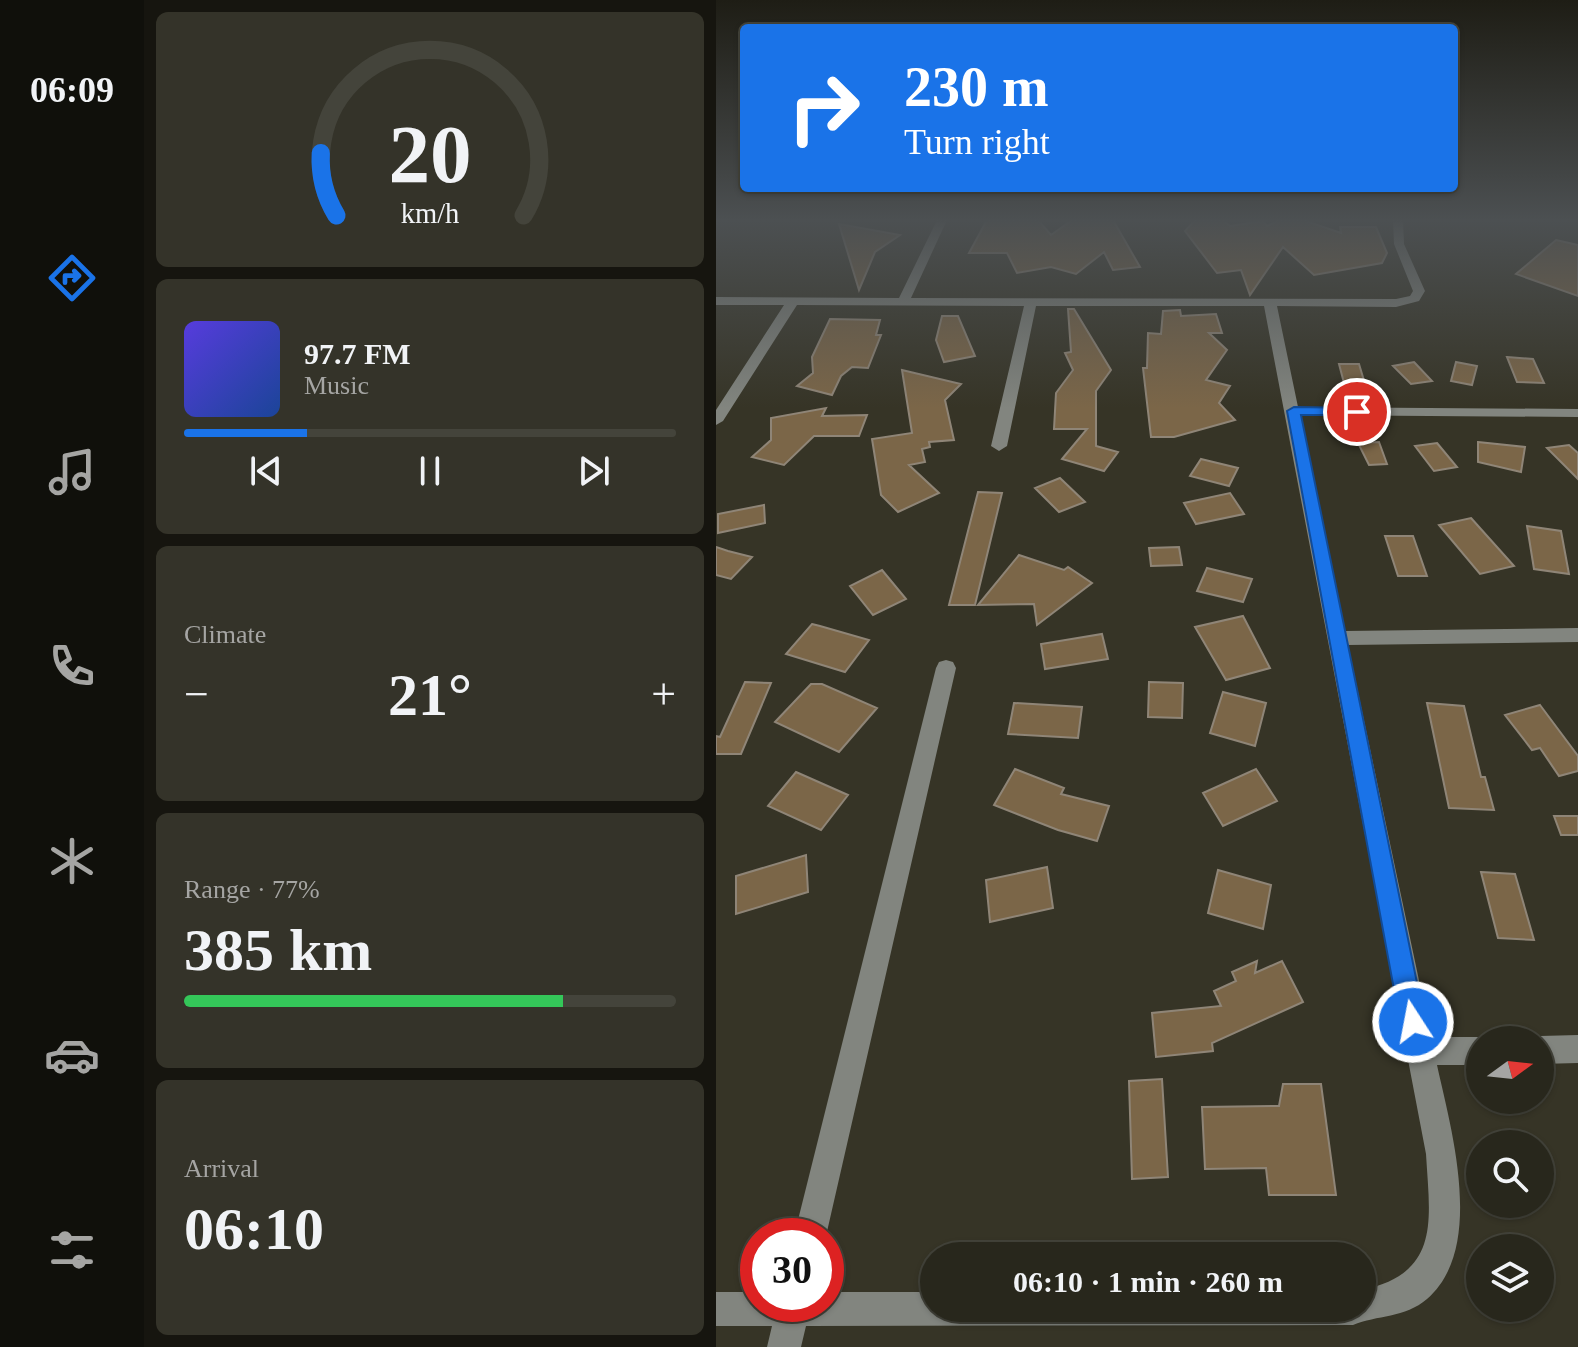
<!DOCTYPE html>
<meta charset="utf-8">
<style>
:root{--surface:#28271c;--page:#343329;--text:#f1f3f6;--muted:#a5a5a3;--line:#44443b;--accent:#1a73e8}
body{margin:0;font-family:"Times New Roman",serif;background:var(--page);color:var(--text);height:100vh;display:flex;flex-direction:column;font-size:30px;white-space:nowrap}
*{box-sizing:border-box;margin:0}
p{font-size:26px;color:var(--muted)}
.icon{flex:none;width:44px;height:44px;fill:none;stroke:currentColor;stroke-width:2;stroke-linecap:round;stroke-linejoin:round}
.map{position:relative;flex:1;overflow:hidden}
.side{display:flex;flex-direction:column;gap:12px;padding:12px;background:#16150f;width:572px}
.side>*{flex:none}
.guide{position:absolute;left:24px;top:24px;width:718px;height:168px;border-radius:8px;box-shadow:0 2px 6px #0004,0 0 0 2px var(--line);background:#1a73e8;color:#fff;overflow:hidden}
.needle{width:52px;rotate:75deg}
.fabs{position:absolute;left:750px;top:1026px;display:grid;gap:16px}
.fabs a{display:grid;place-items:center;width:88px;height:88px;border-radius:50%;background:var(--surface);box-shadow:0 2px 6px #0004,0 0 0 2px var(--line);font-size:40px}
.speed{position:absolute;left:24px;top:1218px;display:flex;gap:16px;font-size:40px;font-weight:700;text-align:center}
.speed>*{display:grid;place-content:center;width:104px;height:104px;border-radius:50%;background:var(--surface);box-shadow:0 2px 6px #0004,0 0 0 2px var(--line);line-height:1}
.speed .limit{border:12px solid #d22;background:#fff;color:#111}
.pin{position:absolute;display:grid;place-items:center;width:68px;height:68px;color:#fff;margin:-34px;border:4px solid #fff;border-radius:50%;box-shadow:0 2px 8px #0007}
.me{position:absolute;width:88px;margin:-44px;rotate:349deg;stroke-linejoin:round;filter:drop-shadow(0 0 6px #0008)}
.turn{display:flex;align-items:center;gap:28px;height:168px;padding:0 32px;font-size:36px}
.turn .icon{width:104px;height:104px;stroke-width:2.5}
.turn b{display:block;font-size:56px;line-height:68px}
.big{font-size:60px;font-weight:700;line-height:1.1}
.side .card{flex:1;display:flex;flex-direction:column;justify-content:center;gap:12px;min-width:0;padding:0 28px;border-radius:12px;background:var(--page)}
.side .dial{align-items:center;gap:0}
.dial svg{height:208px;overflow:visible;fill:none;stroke:var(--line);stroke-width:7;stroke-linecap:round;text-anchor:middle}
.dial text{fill:var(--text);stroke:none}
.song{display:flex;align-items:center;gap:24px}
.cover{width:96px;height:96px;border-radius:12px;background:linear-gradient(135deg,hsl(250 70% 55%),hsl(220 70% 35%))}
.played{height:8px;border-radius:4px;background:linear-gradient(90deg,var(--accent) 25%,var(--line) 25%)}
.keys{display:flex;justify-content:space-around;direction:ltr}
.heat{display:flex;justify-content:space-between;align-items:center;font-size:44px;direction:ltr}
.charge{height:12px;border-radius:6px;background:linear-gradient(90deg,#34c759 77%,var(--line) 0)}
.trip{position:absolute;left:204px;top:1242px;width:456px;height:80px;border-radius:40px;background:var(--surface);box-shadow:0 2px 6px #0004,0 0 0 2px var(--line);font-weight:700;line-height:80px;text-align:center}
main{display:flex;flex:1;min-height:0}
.tabs{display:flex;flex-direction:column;width:144px;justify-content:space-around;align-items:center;background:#10100b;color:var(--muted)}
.tabs .icon{width:56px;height:56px}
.tabs .selected{color:var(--accent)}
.tabs b{font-size:36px;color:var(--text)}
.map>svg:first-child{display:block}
</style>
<main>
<nav class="tabs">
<b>06:09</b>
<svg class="icon selected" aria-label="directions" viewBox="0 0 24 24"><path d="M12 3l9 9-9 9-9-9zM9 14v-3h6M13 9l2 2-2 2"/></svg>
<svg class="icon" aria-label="music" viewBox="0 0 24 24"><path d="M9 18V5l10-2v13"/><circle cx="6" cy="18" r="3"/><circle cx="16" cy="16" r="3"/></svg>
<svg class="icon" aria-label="phone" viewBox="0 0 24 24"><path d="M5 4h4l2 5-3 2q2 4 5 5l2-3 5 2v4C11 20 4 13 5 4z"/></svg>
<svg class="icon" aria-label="climate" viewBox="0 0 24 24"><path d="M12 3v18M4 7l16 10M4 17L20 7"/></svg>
<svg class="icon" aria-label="car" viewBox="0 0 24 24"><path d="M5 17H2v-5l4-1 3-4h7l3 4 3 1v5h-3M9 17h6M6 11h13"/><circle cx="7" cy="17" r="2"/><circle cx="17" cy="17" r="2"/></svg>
<svg class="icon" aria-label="filters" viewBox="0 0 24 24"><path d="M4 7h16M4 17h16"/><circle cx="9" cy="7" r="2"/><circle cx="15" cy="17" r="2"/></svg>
</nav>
<section class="side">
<div class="card dial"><svg viewBox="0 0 100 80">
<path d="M14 69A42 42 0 1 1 86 69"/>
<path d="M14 69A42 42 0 0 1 8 45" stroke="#1a73e8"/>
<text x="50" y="56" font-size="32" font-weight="700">20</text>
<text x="50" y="72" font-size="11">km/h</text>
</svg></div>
<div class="card">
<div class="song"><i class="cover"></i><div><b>97.7 FM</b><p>Music</p></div></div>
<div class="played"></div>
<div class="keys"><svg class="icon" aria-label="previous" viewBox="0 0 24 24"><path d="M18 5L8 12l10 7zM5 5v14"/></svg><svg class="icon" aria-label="pause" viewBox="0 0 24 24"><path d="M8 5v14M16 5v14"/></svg><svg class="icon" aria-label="next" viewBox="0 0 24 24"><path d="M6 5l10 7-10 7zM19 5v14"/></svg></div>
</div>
<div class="card"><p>Climate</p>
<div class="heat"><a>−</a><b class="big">21°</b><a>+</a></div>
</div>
<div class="card"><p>Range · 77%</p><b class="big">385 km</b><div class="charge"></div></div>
<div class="card"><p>Arrival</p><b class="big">06:10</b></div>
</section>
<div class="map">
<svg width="862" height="1347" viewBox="0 0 862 1347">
<rect width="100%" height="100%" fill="#363426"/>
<path fill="#7b6648" stroke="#8f8577" stroke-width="2" d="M271,220H322L335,235L356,220H397L424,267L397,270L388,252L360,274L335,267L301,273L291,253H253Z
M479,220H507L514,226L547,221L551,226L564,220H587L625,233L624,227H660L671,253L666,263L598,275L567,247L534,295L525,270L501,273L469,231Z
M123,224L184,235L159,252L143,290Z
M840,240L862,245V296L800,274Z
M352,309H358L395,370L380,391V446L402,452L388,471L346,459L371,429H338L340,393L357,370L349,353L355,352Z
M464,310L465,316L500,314L506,333H493L511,350L490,380L514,386L503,403L519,420L458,437H435L427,368H431L432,333L445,334L447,311Z
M226,316H242L259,356L228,362L220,340Z
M114,319L164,320L160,335H165L152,368L136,367L125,376L116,395L81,386L97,373L96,357Z
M791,357L817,359L828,383L801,382Z
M698,362L716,381L695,384L677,366Z
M740,362L761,366L756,385L735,381Z
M623,364H643L649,384L628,383Z
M186,370L245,384L229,400L238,440L213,442L214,447L206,449L209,462L193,465L223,493L182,512L165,495L156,439L196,433Z
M110,408L106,416L151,415L143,436H98L68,465L36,457L55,440V418Z
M663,442L671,464L653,465L642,443Z
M762,442L809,447L805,472L762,462Z
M721,443L741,467L718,471L699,446Z
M853,445L862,453V479L831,448Z
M485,459L522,468L513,486L474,476Z
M344,478L369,502L343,512L319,488Z
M262,492L286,493L259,605H233Z
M514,493L528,514L480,524L468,503Z
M48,505L49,523L2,533V514Z
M755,518L798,566L764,574L723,525Z
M811,526L845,531L853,574L818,569Z
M669,536H697L711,576H682Z
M0,547L12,551L36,557L15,579L0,575Z
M463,547L466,565L435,566L433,548Z
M303,555L348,570L352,567L376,583L321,625L318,604L262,605Z
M491,568L536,579L527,602L481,591Z
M166,570L190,599L157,615L134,586Z
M527,616L554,668L510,680L479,627Z
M96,624L104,626L153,640L129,672L70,654Z
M386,634L392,659L329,669L325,644Z
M29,682L55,683L25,754H0V736L4,737Z
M433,682L467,683L466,718L432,717Z
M95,684H106L161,708L123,752L59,722Z
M507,692L550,703L539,746L494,733Z
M298,703L366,707L362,738L292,734Z
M711,703L748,706L765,777H769L778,810L733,808Z
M824,705L862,756V771L843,776L824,748L816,750L789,715Z
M299,769L348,788L345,794L393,806L381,841L342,830L278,805Z
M540,769L561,801L507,826L487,793Z
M80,772L132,795L105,830L52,806Z
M838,816H862V835H845Z
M90,855L92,892L20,914V876Z
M331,867L337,908L274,922L270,880Z
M502,870L555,885L547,929L492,913Z
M765,872L799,874L818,940L782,938Z
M541,961L539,973L566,961L587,1002L496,1043L497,1051L440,1057L436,1013L505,1006L498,991L520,981L516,972Z
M446,1079L452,1177L416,1179L413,1081Z
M567,1084H605L620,1195H553L550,1168L489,1169L486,1107L563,1106Z"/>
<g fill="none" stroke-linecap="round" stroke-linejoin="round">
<path fill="#82857f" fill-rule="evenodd" d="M221,220H231L195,298L680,299L694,296L697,291L678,244L677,220H687L688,244L709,291L703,301L680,307L561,306L582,407L862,409V417L584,415L629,631L862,628V642L632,645L715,1037H764L771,1040H764V1065H721C735,1129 770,1248 711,1299C689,1318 661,1315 637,1325L90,1326L85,1347H51L56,1326H0V1292H42V1304H110V1292H218V1308H646V1290C725,1273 714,1221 710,1154L548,306H320L291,446L283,451L275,446L308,306L81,305L7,421L0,425V410L68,305H0V297L183,298Z
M230,660L237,662L240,668L110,1236H78L220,668L223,662Z
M862,1035V1063L824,1064V1040H814L824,1036Z"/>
</g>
<linearGradient id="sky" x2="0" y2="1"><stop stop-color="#1e1d15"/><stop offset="0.54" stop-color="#4c5052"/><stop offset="1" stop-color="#4c5052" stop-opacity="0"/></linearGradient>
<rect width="862" height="408" fill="url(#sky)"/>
<path fill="#1a73e8" stroke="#114b97" stroke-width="2" d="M641,408L648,412L646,415H585L709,1022L705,1031L697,1034L688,1031L684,1022L571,411L578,407Z"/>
</svg>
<div class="fabs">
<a><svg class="needle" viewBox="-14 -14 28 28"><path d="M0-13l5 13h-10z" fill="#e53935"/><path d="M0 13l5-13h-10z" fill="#a5a5a3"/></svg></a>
<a><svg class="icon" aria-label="search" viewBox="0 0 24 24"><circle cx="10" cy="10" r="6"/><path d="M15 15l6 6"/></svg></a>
<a><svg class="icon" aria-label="layers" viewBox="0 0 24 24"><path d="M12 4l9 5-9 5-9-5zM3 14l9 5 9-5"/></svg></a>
</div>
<div class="speed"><div class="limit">30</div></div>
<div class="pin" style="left:641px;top:412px;background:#d93025"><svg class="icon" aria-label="arrive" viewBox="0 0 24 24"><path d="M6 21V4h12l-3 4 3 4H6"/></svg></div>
<svg class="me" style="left:697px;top:1022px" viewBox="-20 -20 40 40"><circle r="17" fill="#1a73e8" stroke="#fff" stroke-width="3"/><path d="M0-11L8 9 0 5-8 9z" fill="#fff"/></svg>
<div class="trip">06:10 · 1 min · 260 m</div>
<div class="guide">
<div class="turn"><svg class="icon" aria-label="right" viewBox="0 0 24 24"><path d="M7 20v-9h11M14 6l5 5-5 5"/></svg><div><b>230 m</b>Turn right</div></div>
</div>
</div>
</main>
